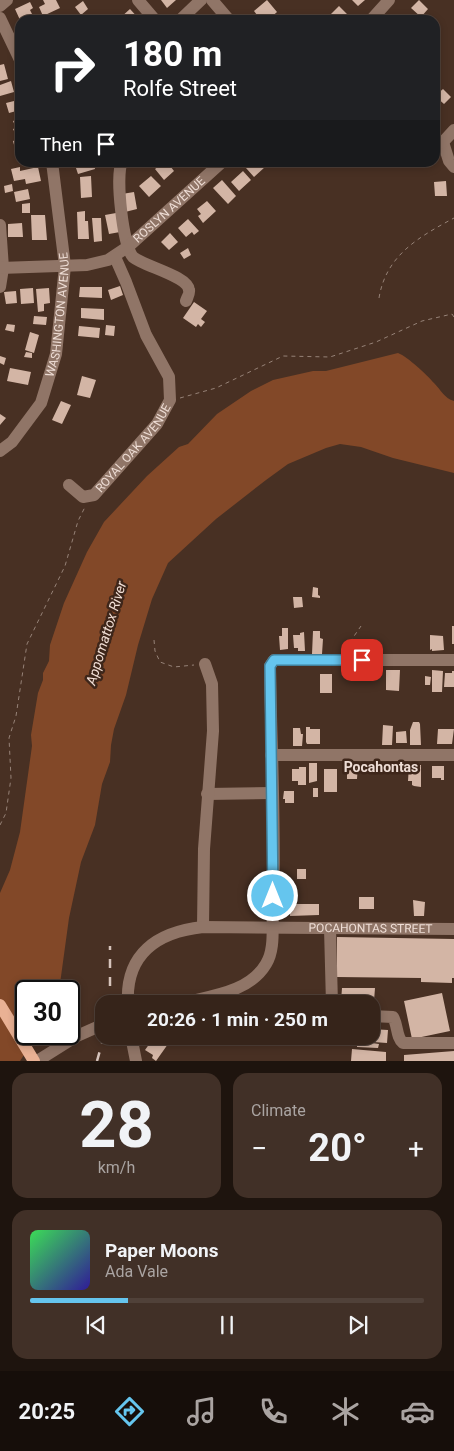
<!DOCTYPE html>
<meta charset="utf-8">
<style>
:root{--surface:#36241a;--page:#413027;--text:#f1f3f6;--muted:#aaa4a2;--line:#504139;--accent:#65c5ee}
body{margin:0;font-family:Roboto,sans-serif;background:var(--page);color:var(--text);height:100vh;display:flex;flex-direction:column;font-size:19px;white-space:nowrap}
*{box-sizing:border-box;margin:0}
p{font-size:16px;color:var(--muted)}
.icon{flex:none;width:28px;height:28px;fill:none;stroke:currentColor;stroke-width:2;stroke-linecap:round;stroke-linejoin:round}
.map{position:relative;height:1061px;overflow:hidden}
.panel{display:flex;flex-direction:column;gap:12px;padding:12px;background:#1e140e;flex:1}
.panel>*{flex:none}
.hud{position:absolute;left:15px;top:15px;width:425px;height:152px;border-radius:15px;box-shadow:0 2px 8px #0003,0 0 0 1px var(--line);background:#202124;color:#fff;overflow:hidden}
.speed{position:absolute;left:15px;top:980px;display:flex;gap:10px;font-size:25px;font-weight:700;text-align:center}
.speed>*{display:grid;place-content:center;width:65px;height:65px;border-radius:50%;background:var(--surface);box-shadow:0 2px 8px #0003,0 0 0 1px var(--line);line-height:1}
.speed .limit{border:2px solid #111;border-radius:8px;background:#fff;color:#111}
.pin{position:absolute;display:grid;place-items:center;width:42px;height:42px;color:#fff;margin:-21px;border-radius:10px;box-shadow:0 2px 8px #0006}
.me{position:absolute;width:55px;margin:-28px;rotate:0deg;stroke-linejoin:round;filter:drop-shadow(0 0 4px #0008)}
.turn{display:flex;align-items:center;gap:18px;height:105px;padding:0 25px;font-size:22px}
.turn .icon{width:65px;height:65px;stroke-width:2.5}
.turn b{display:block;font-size:35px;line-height:42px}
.then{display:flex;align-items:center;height:48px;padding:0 25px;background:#0003;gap:10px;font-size:19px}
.big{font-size:38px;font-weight:700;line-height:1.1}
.panel .widget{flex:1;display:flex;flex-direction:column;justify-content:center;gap:8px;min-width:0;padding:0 18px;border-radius:15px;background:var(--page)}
.panel .dial{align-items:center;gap:0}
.dial b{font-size:65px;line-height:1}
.song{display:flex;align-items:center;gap:15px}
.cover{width:60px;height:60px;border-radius:8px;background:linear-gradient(135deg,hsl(130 70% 55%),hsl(250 70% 35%))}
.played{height:5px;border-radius:2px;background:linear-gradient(90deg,var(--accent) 25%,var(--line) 25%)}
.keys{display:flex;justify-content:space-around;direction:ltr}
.heat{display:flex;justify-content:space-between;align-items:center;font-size:28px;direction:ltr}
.panel .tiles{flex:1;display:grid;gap:12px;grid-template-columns:1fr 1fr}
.widget:last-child{grid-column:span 2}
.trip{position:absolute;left:95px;top:995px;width:285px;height:50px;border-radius:15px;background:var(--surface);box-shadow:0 2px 8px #0003,0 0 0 1px var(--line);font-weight:700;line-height:50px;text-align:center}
.tab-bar{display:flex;height:80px;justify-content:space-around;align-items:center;background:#160e0a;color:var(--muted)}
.tab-bar .icon{width:35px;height:35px}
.tab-bar .active{color:var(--accent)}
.tab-bar b{font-size:22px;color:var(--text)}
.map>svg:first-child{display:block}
</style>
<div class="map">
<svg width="454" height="1061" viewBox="0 0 454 1061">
<rect width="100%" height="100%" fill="#483023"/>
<path fill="#824828" d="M398,353C408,357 427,375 434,383C441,390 444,398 454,401V473L393,458L361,447L340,444L326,448L288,464L266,480L216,519L168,563L152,599L138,645L126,695L114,729L111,745L110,762L102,784L95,825L81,862L69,918L59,991H26V1034H38L20,1061H0V893L10,870L20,832L32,746L31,735L38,693L43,680V673L49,661L50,645L64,603L87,552L104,522L147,476L179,447L188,444L217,414L251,391L273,380L313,371H326Z"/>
<path fill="#d3b5a5" d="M43,0H56L60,8L43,16L39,7L45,4Z
M161,0H176L167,8Z
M267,0L277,12L268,20H258L255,17L257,15L254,11Z
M352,0H365L358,6Z
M419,0L428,9L421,17L411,8Z
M83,1L88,9L81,15L75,7Z
M30,2L33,8L30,10L32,14L20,20L15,9Z
M339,6L349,16L346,20H337L331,14Z
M130,9L140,20H122L120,18Z
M4,64L8,79L0,81V65Z
M11,81L14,92L0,96V85Z
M443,89L451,97L444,104L435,96Z
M18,100L20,110L9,113L6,103Z
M20,119V131L15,133L13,129L16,128L13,121Z
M20,139V155L17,156L13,141Z
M74,162H94L95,169L78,174Z
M164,162H167L174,171L164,180L155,169Z
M248,162H261L265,167L254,177L246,168L250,164Z
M392,162H407L404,166L400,163L397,167Z
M20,167V171L38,167L41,181L26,184L25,179L14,181L11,169Z
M243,171L251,180L239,191L231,182Z
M91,176L92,197L81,198L80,177Z
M151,176L161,186L149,197L139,186Z
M222,180L236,196L228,204L213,188Z
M446,181L447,196H435L434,182Z
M12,184L13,191L5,193L4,186Z
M28,189L30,199L16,202L14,192Z
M134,192L137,209L125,212L122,194Z
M207,201L216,211L203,223L198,216L201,214L197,209Z
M30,203V213H22V204Z
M85,211V221H88L89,239H78L77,212Z
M116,213L120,232L109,234L105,215Z
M31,215H45L47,240H32Z
M92,218H101L102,241L94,242Z
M188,219L199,231L194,235L192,232L186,237L178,228Z
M22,223L23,237H8V224Z
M170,233L178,242L169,250L161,242Z
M188,248L191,255L184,259L180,253Z
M120,286L123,295L111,300L108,290Z
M80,287H102V298L79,297Z
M33,288L34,303L21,304L20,289Z
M49,288L50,303L44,304V311L38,312L36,289Z
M16,291L17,303L6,304L4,292Z
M194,302L207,311L201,319L205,322L201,327L198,324L196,327L183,318Z
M81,308L104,309V320L81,318Z
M34,316L47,317L46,325L33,324Z
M7,324L15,325L14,332L5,330Z
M106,325L115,326L114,336L105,335Z
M79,326L100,328L99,338L78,336Z
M30,332L39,335L34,353L25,350Z
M26,352L32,353V358L24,357Z
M0,356L6,358L4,365L0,363Z
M10,368L31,372L28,385L7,381Z
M82,376L96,380L90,398L77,395Z
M61,401L71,405L62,424L52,420Z
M0,414L6,418L0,425Z
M313,587L318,588V595L320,596V598L312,597Z
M293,597H302L303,607L294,608Z
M452,626H454V644H452Z
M282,628H288V649L280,650L279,636H282Z
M313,631H320V638L323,639L322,654H312Z
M304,632L305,651H298V648H294L293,635H300V633Z
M430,635L443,636L444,650L432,651V649L430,650Z
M386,670H400L399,691L386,690Z
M432,670L443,671L442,692H432Z
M452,671H454V687H444L445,673H452Z
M320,674H332V693H320Z
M425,676L431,677L430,685H425Z
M413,722H419L420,724L421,745H410V730Z
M383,725L393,726L392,745H382Z
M306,727H310V729H320V744H307L306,742Z
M293,728H300L301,734H303L302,746H293Z
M438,729H454L452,744H437Z
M406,731L407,743H396V732Z
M309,763H317V781L309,783Z
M347,764H358L357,779H347Z
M409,765H421V787L414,786L412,785V781H408Z
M432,766H444V780H441V778H432Z
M299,767H306V785H298V781H292V769H299Z
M324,769H337V792H324Z
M313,788H318V797H313Z
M284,791H294V803H285V799H283Z
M297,869H306V879H297Z
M359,897H374V909H359Z
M413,900L425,902L424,916H414Z
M290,904H319V915L290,916Z
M337,937L454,939V978H452V983L421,982V978L337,977Z
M342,988H375L374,1001H341Z
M442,993L450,1031L412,1039L404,1001Z
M371,1029L388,1030L387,1043L373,1042L372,1043L379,1044L378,1048L357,1047V1042L368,1043V1041L348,1040L349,1036H371Z
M155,1036L168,1044L156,1061L152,1058L153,1055L145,1050Z
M352,1049L386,1052V1061H351Z
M454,1051V1061H404V1055Z"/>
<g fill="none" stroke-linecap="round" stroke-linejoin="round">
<path stroke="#968277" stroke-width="1" stroke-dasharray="4 4" stroke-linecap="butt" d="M379,298C386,255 419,237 454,218
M180,398L216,388L283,356L330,357L376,342L422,321L452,314L454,317
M154,640L155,651L160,662L174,667L194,665
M348,650L350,642L361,626
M0,825L6,813L11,778L9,738L16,716L27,644L65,566L78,521L85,507"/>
<g stroke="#907567" stroke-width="12">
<path d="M138,0L155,20"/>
<path d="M212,0L229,20"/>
<path d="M0,6L7,0"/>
<path d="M0,18L20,60"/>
<path d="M180,20L201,0"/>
<path d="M371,20L389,0"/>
<path d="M443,142L449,161L454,167"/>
<path d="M435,143L443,142L454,130"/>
<path d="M122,162C115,175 123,247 133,257C143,266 188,276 189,290C190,293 187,298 186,301"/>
<path d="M0,225L3,268L0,287"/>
<path id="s1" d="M0,268L87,265L108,260L129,246L222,162"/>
<path id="s2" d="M0,451L12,442L41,403L56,354L65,266L52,162"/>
<path id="s3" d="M69,485L83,497L94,495L157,424L170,400L169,377L146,335L126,282L115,257"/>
<path d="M271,755H454"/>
<path d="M207,794L272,793"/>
<path d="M203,927L204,849L213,731L212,684L205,664"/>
<path d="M330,928L332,1004"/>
<path id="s4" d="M128,1004C125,954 157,932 203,927L454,929"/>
<path d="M179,1004C209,996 249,993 266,964C275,950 272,928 273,912C276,830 271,748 270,666L274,660H454"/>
<path d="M371,1016L393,1017C398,1025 396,1037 403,1043H454"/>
<path d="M131,1036L136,1061"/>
<path d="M37,1061L77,1036L104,1024"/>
</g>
<path stroke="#e9b194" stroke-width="12" d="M0,1005L34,1061"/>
<path stroke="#d6c4bc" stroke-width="2.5" stroke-dasharray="9 9" stroke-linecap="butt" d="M110,1004V946
M97,1061L104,1036"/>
</g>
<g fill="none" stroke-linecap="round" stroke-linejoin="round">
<g stroke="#42809b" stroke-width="12">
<path id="route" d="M273,896L270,666L274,660H362"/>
</g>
<use href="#route" stroke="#65c5ee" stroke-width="9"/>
</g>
<g text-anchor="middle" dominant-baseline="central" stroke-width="5" stroke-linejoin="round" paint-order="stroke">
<g font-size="12" fill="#eeddd5" stroke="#3e261a">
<text stroke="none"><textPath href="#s1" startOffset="188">ROSLYN AVENUE</textPath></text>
<text stroke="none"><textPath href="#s2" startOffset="154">WASHINGTON AVENUE</textPath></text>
<text stroke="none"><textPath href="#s3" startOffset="91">ROYAL OAK AVENUE</textPath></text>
<text stroke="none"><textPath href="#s4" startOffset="289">POCAHONTAS STREET</textPath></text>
</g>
<g font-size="14" font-style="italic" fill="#f2dfd6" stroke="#3e261a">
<text transform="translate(106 633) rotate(-73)">Appomattox River</text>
</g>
<g font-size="14" font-weight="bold" fill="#eeddd5" stroke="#3e261a">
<text x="381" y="767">Pocahontas</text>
</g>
</g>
</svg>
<div class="speed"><div class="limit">30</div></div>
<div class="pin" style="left:362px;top:660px;background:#d93025"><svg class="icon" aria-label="arrive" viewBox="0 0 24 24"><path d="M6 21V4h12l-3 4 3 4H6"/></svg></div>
<svg class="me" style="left:273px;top:896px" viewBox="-20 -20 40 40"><circle r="17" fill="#65c5ee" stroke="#fff" stroke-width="3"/><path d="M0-11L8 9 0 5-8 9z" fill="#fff"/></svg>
<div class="trip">20:26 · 1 min · 250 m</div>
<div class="hud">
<div class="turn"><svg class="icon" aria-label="right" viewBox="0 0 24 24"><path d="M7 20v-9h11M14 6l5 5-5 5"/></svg><div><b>180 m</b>Rolfe Street</div></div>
<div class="then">Then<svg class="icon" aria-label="arrive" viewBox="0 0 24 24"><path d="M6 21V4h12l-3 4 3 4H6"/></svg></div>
</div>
</div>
<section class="panel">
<div class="tiles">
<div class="widget dial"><b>28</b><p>km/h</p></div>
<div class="widget"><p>Climate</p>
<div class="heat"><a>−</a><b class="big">20°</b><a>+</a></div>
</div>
<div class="widget">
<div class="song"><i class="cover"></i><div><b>Paper Moons</b><p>Ada Vale</p></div></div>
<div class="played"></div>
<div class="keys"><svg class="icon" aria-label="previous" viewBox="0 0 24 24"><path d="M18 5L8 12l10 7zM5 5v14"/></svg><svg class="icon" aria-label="pause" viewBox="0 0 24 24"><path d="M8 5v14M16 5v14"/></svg><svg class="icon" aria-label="next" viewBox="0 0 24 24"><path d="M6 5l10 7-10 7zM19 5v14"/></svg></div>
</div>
</div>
</section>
<nav class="tab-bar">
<b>20:25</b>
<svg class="icon active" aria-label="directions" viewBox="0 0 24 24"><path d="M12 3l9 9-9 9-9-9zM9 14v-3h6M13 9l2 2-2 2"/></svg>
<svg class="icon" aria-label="music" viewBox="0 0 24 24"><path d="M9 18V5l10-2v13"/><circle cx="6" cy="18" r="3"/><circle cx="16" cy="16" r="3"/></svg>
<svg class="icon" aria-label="phone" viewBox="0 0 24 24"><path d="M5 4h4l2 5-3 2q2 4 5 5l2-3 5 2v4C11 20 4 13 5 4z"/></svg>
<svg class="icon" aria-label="climate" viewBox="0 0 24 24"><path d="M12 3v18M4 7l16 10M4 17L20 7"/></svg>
<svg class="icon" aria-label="car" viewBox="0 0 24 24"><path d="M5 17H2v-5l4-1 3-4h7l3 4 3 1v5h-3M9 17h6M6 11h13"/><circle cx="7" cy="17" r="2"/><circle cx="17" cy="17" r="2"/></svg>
</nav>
